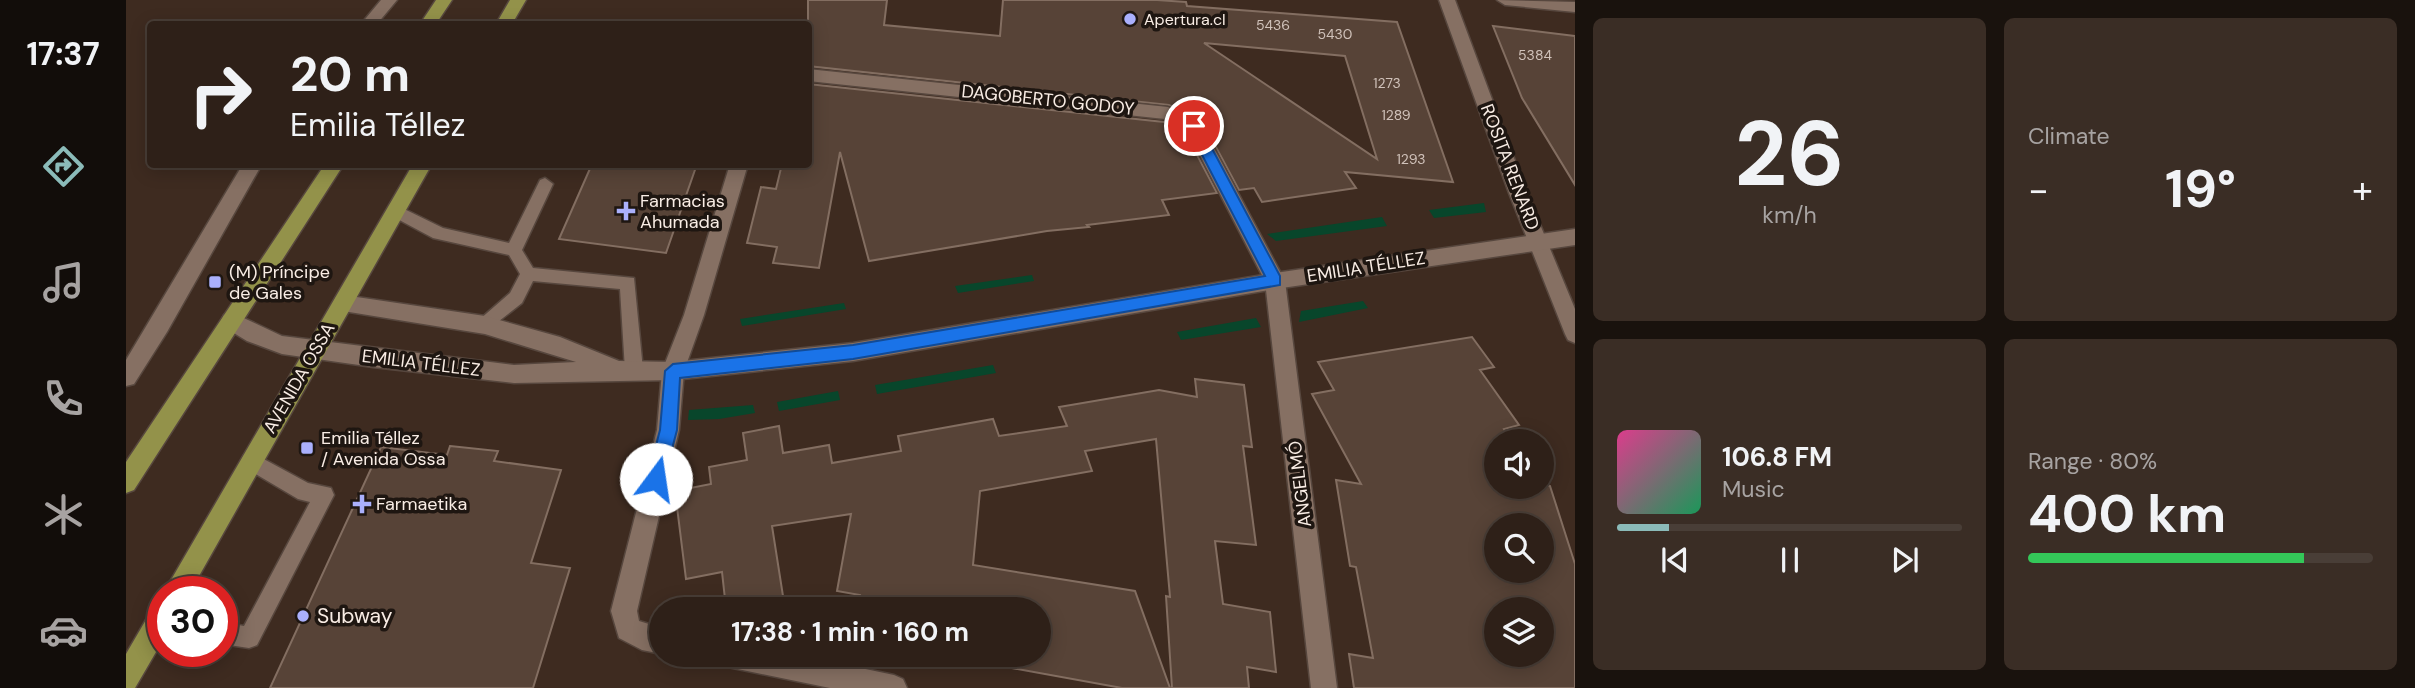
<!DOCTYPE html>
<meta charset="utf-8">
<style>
:root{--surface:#2e2018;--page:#3a2d25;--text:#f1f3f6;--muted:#a7a3a2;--line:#493e37;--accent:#8bbbb9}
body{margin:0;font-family:"DM Sans",sans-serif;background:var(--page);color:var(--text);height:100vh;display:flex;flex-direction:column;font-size:26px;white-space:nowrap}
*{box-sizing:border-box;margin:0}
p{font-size:23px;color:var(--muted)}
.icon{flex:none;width:38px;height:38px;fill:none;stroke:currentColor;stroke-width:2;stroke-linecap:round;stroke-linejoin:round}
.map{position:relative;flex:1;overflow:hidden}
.drawer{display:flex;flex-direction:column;gap:18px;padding:18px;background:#19120d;width:840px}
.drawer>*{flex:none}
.hud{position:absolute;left:21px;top:21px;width:665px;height:147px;border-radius:7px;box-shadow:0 4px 18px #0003,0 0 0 2px var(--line);background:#2e2018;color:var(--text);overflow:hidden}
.fabs{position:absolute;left:1358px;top:429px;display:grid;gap:14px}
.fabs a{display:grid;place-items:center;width:70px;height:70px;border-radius:50%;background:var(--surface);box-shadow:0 4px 18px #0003,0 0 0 2px var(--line);font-size:35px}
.speed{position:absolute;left:21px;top:576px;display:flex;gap:14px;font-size:35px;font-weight:700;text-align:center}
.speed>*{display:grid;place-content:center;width:91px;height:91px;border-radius:50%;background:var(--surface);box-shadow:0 4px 18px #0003,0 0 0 2px var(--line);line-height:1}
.speed .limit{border:10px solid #d22;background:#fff;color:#111}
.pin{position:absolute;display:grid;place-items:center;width:60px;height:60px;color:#fff;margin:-30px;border:4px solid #fff;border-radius:50%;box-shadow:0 2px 7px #0007}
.me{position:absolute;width:77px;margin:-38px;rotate:14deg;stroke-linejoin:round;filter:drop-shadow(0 0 5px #0008)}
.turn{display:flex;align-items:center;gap:24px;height:147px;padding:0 28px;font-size:32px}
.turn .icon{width:91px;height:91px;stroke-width:2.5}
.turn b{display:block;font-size:49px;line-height:60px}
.big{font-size:52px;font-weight:700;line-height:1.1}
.drawer .card{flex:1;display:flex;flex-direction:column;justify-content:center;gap:10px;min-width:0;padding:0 24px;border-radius:10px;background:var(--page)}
.drawer .dial{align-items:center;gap:0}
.dial b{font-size:91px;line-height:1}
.song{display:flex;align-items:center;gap:21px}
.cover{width:84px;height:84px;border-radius:10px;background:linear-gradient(135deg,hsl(330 70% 55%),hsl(150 70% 35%))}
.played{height:7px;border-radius:4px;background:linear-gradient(90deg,var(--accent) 15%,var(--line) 15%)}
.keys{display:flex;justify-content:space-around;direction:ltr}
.heat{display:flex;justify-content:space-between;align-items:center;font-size:38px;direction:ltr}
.charge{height:10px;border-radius:5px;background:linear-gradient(90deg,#34c759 80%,var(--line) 0)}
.drawer .tiles{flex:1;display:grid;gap:18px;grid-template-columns:repeat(2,1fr)}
.trip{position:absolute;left:523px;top:597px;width:402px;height:70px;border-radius:35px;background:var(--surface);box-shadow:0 4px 18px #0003,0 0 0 2px var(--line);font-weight:700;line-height:70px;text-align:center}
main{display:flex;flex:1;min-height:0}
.tabs{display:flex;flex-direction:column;width:126px;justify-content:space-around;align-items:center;background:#120d0a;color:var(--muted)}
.tabs .icon{width:49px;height:49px}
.tabs .on{color:var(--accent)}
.tabs b{font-size:32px;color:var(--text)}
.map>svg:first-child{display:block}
</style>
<main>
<nav class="tabs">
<b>17:37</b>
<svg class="icon on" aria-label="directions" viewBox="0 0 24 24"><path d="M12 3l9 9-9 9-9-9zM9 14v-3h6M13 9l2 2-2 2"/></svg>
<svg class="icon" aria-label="music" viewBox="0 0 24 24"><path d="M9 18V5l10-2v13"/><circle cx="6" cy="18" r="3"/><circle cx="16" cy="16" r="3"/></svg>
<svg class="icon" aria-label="phone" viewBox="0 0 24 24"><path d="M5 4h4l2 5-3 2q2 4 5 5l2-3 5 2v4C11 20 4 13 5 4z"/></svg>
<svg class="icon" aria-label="climate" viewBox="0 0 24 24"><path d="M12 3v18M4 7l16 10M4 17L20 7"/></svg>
<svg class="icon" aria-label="car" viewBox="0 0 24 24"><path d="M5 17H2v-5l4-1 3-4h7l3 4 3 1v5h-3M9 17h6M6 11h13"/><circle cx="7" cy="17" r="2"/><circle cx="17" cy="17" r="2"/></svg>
</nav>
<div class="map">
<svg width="1449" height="688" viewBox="0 0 1449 688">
<rect width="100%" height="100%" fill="#3e2b20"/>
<path fill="#08462b" d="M1358,203L1360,212L1308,218L1303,210Z
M1256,217L1261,226L1150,241L1141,234Z
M906,275L908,281L832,293L829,286Z
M1237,301L1242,308L1173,322L1175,311Z
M718,303L720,309L616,326L614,319Z
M1130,318L1135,327L1055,340L1051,332Z
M867,365L870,373L751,394L749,385Z
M712,391L714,400L653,411L651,402Z
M627,405L629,413L593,419L562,420L563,410Z"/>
<path fill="#574337" stroke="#836e61" stroke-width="2" fill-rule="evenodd" d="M682,0H761L758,25L874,36L877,0H1031L1060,2L1061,6L1271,22L1327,182L1219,172L1230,188L1136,202L1128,188L1113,190L1076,121L1043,105L682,66ZM1078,43L1219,56L1251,159Z
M1367,26L1449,36V185L1396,98Z
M682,84L1038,122L1059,132L1091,193L1036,200L1043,215L961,225L963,227L921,231L743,261L714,152L693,268L647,263L651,247L621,243L635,187L650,189L656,164H682Z
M466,164H571L540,253L433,239Z
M1346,337L1368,367L1354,370L1393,425L1378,429L1386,441H1370V486H1416V483L1424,486L1449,564V688H1228L1223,654L1247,658L1230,567L1224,566L1210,480L1235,484L1186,394L1208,390L1192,362ZM1370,525H1416V570H1370ZM1370,609H1416V654H1370Z
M1069,379L1118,385L1126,447L1117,446L1130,545L1089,541L1097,604L1144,612L1150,672L1121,667L1123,688H1046L1040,596L1044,597L1030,439L959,451L966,471L854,491L847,565L1009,591L1044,688H996L880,667V665L827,654H914V609H732L734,595L711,591L725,514L646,526L657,596L600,608L596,572L560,579L549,491L585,484L583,467L621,460L617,433L653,426L657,453L703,445L706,463L775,451L772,436L867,419L873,436L941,426L933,407L1033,390L1071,397Z
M324,446L372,451L368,461L435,470L405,563L444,568L407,688H144L255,447L321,455Z"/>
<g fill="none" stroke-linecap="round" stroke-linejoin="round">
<g stroke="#57473e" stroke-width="3">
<path id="service" d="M419,178L427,184L396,250L407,268L508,278L517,370L514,376L508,378L502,376L499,370L494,289L407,281L396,303L359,332L353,330L350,325L353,320L384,293L394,274L383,255L307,238L264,215L262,211L270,205L317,228L383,243L414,180Z
M125,452L182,483L205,488L208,495L131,645L123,648L96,644V622L118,626L184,502L172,499L118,467L115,461L118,455Z"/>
</g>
<g stroke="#57473e" stroke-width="3">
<path id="minor" d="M255,0H271L251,24H235Z
M1313,0H1329L1401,193L1449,309V343L1442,340L1439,334L1383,193Z
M682,69L1042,107L1074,122L1159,281L1211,688H1185L1139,281L1061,130L1039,119L682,81Z
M117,164H136L41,332L8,384L0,386V360Z
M604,164H622L578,315L558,371L553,430L511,611L513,621L536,628V654L516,650L493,638L485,611L531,430L536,371L558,315Z
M589,654H668L768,675L777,679L781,688H704L602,667L593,663Z"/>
</g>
<g stroke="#57473e" stroke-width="3">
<path id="tertiary" d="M1371,0L1449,2V12L1379,5Z
M1449,229V245L1149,289L727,361L547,380L388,383L247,367L156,354L121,341L98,327L95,321L98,315L105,312L156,336L388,365L450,362L359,334L217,311L210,309L207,303L210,297L217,295L359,316L434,337L493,361L547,362L727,343L1149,273Z"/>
</g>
<g stroke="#57473e" stroke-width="3">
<path id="primary" d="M310,0H326L310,24H294Z
M384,0H400L386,24H370Z
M199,164H218L8,490L0,493V462Z
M287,164H306L64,592H38Z
M37,602V640L9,688H0V654L28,606Z"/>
</g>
<use href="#service" fill="#867063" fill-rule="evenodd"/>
<use href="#minor" fill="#867063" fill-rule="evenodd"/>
<use href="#tertiary" fill="#867063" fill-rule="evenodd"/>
<use href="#primary" fill="#93924a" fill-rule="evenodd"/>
</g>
<path fill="#1a73e8" stroke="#114b97" stroke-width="2" d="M1068,121L1074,126L1154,276V285L727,359L554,378L551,430L538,479L536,484L530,487L523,484L521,479L534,430L539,371L547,364L727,345L1139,276L1061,126Z"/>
<g fill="#aab0fc" stroke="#1e1611" stroke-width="2.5">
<circle cx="1004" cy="19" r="7"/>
<path d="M496.5 200.5h7v7h7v7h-7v7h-7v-7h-7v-7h7z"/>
<rect x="82" y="275" width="14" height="14" rx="3.5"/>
<rect x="174" y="441" width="14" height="14" rx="3.5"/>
<path d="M232.5 493.5h7v7h7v7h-7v7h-7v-7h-7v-7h7z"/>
<circle cx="177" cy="616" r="7"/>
</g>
<g text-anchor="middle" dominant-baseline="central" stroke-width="7" stroke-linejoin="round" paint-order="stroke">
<g font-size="14" fill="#d0c2ba">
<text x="1147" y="25">5436</text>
<text x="1209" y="34">5430</text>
<text x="1409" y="55">5384</text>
<text x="1261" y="83">1273</text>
<text x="1270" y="115">1289</text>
<text x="1285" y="159">1293</text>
</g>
<g font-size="16" fill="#f9ede5" stroke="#1e1611" text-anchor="start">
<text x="1018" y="19">Apertura.cl</text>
</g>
<g font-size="18" fill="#f9ede5" stroke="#1e1611">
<text transform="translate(922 100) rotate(6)">DAGOBERTO GODOY</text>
<text transform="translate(1384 167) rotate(69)">ROSITA RENARD</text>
<text transform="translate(1240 267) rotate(-9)">EMILIA TÉLLEZ</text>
<text transform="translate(295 363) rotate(7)">EMILIA TÉLLEZ</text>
<text transform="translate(173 378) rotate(-60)">AVENIDA OSSA</text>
<text transform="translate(1174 484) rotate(-97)">ANGELMÓ</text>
</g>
<g font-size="18" fill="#f9ede5" stroke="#1e1611" text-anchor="start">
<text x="514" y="201">Farmacias<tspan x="514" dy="21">Ahumada</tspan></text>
<text x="103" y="272">(M) Príncipe<tspan x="103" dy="21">de Gales</tspan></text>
<text x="195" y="438">Emilia Téllez<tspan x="195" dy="21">/ Avenida Ossa</tspan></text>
<text x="250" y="504">Farmaetika</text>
</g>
<g font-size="21" fill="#f9ede5" stroke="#1e1611" text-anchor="start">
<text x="191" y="616">Subway</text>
</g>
</g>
</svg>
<div class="fabs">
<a><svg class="icon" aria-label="sound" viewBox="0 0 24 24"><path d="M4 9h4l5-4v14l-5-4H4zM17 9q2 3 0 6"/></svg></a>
<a><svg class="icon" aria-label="search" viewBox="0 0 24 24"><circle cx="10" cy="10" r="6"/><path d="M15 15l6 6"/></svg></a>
<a><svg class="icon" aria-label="layers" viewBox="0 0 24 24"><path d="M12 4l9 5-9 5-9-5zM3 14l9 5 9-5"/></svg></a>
</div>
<div class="speed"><div class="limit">30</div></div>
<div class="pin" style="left:1068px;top:126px;background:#d93025"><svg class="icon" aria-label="arrive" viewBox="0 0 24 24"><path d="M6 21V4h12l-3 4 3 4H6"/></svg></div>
<svg class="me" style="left:530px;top:479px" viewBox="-20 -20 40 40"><circle r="19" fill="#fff"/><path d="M0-13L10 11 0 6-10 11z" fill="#1a73e8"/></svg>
<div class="trip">17:38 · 1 min · 160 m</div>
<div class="hud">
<div class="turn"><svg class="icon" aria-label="right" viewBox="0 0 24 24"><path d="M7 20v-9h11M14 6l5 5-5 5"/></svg><div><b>20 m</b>Emilia Téllez</div></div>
</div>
</div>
<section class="drawer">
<div class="tiles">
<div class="card dial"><b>26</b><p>km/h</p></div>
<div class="card"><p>Climate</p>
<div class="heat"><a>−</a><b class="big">19°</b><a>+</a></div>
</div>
<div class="card">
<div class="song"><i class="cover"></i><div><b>106.8 FM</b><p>Music</p></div></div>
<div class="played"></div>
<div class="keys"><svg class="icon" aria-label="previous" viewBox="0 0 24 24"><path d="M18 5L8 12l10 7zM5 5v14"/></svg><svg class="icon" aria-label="pause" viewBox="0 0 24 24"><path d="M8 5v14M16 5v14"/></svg><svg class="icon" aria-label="next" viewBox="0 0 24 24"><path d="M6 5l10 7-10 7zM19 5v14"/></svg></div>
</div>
<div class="card"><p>Range · 80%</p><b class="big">400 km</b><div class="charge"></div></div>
</div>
</section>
</main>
